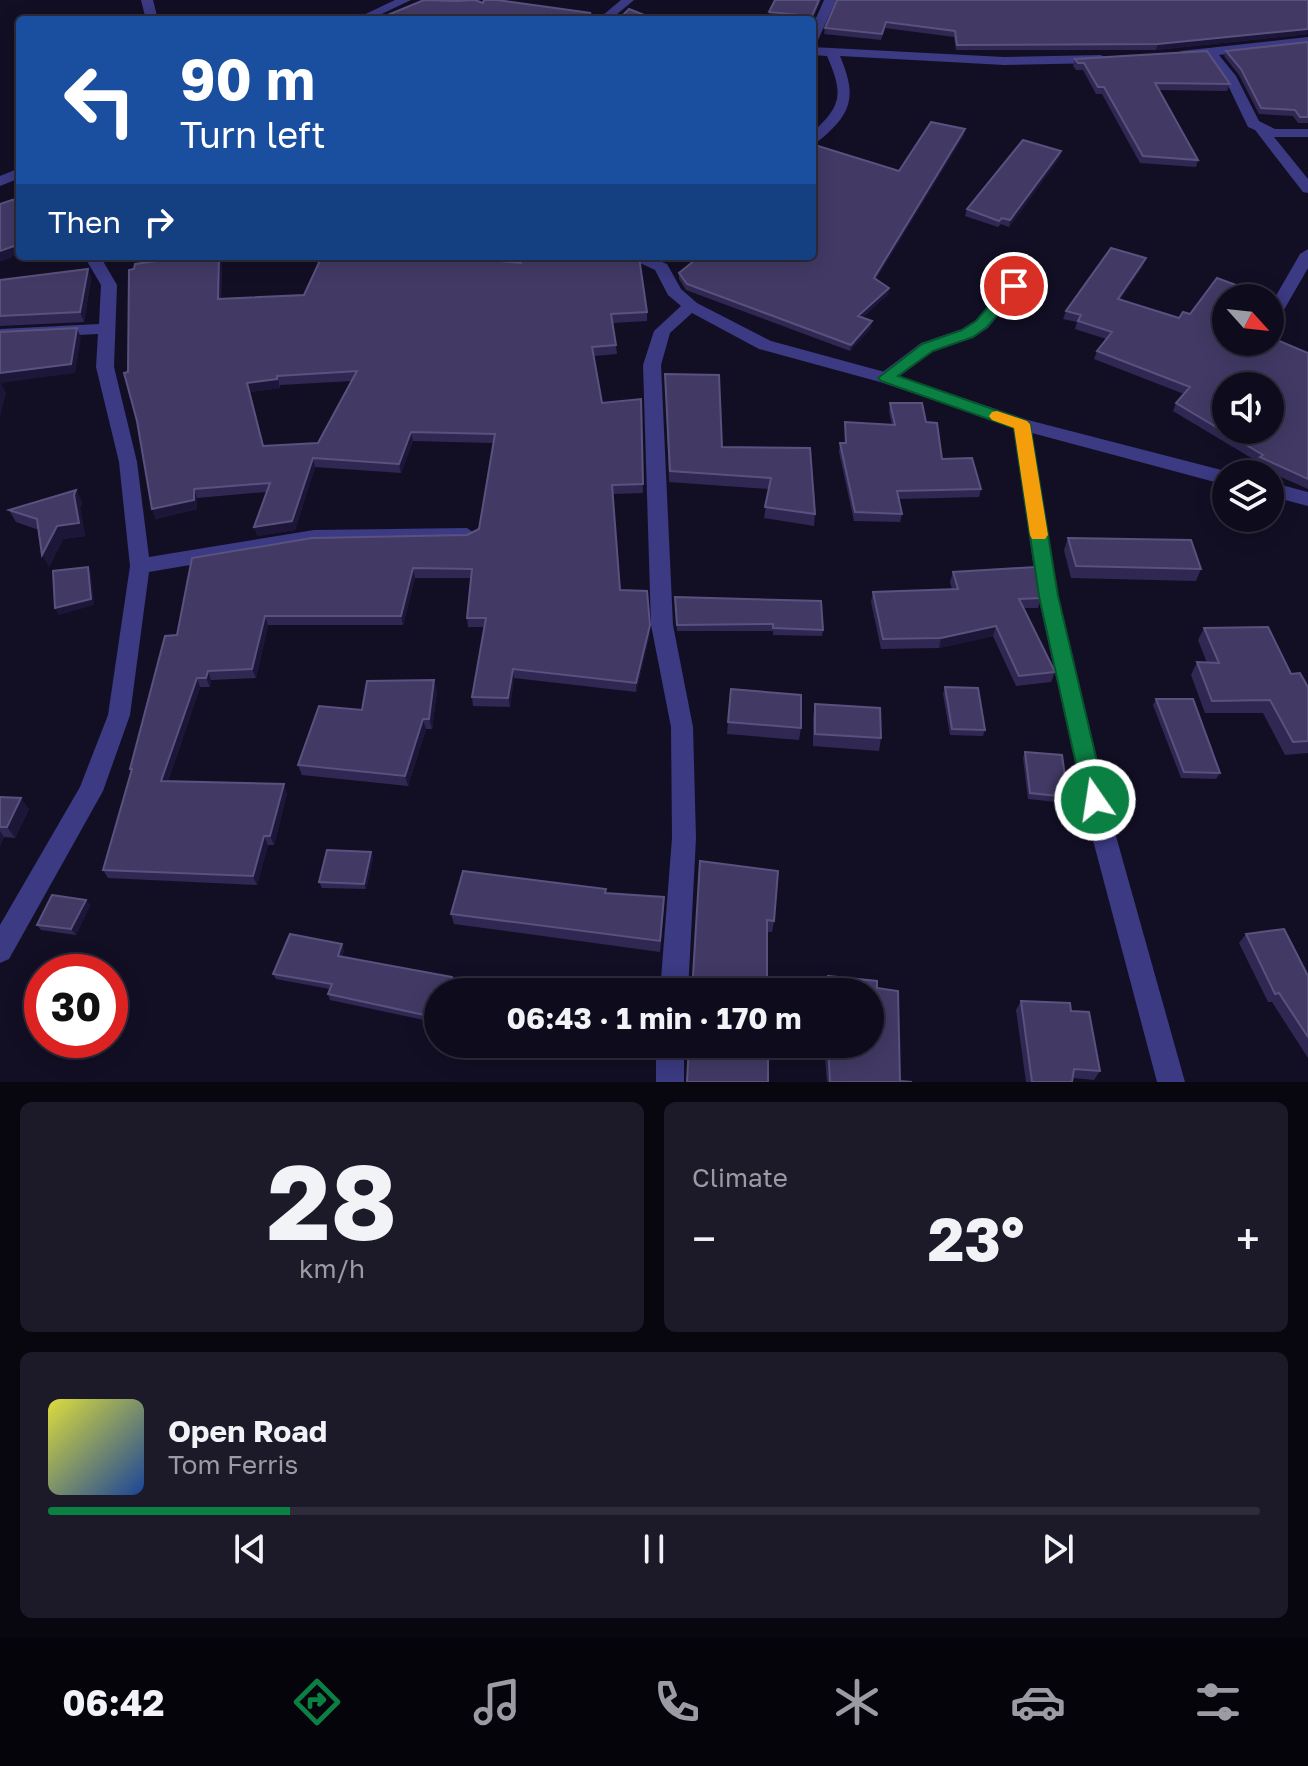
<!DOCTYPE html>
<meta charset="utf-8">
<style>
:root{--surface:#0e0b1c;--page:#1c1929;--text:#f1f3f6;--muted:#9b9ba3;--line:#2e2b3b;--accent:#0b8043}
body{margin:0;font-family:"Golos Text",sans-serif;background:var(--page);color:var(--text);height:100vh;display:flex;flex-direction:column;font-size:30px;white-space:nowrap}
*{box-sizing:border-box;margin:0}
p{font-size:26px;color:var(--muted)}
.icon{flex:none;width:44px;height:44px;fill:none;stroke:currentColor;stroke-width:2;stroke-linecap:round;stroke-linejoin:round}
.map{position:relative;height:1082px;overflow:hidden}
.drawer{display:flex;flex-direction:column;gap:20px;padding:20px;background:#08060f;flex:1}
.drawer>*{flex:none}
.hud{position:absolute;left:16px;top:16px;width:800px;height:244px;border-radius:8px;box-shadow:0 4px 20px #0003,0 0 0 2px var(--line);background:#1a4fa0;color:#fff;overflow:hidden}
.needle{width:52px;rotate:117deg}
.fabs{position:absolute;left:1212px;top:284px;display:grid;gap:16px}
.fabs a{display:grid;place-items:center;width:72px;height:72px;border-radius:50%;background:var(--surface);box-shadow:0 4px 20px #0003,0 0 0 2px var(--line);font-size:40px}
.speed{position:absolute;left:24px;top:954px;display:flex;gap:16px;font-size:40px;font-weight:700;text-align:center}
.speed>*{display:grid;place-content:center;width:104px;height:104px;border-radius:50%;background:var(--surface);box-shadow:0 4px 20px #0003,0 0 0 2px var(--line);line-height:1}
.speed .limit{border:12px solid #d22;background:#fff;color:#111}
.pin{position:absolute;display:grid;place-items:center;width:68px;height:68px;color:#fff;margin:-34px;border:4px solid #fff;border-radius:50%;box-shadow:0 2px 8px #0007}
.me{position:absolute;width:88px;margin:-44px;rotate:347deg;stroke-linejoin:round;filter:drop-shadow(0 0 6px #0008)}
.turn{display:flex;align-items:center;gap:28px;height:168px;padding:0 32px;font-size:36px}
.turn .icon{width:104px;height:104px;stroke-width:2.5}
.turn b{display:block;font-size:56px;line-height:68px}
.then{display:flex;align-items:center;height:76px;padding:0 32px;background:#0003;gap:16px;font-size:30px}
.big{font-size:60px;font-weight:700;line-height:1.1}
.drawer .tile{flex:1;display:flex;flex-direction:column;justify-content:center;gap:12px;min-width:0;padding:0 28px;border-radius:12px;background:var(--page)}
.drawer .dial{align-items:center;gap:0}
.dial b{font-size:104px;line-height:1}
.song{display:flex;align-items:center;gap:24px}
.cover{width:96px;height:96px;border-radius:12px;background:linear-gradient(135deg,hsl(60 70% 55%),hsl(220 70% 35%))}
.played{height:8px;border-radius:4px;background:linear-gradient(90deg,var(--accent) 20%,var(--line) 20%)}
.keys{display:flex;justify-content:space-around;direction:ltr}
.heat{display:flex;justify-content:space-between;align-items:center;font-size:44px;direction:ltr}
.drawer .tiles{flex:1;display:grid;gap:20px;grid-template-columns:1fr 1fr}
.tile:last-child{grid-column:span 2}
.trip{position:absolute;left:424px;top:978px;width:460px;height:80px;border-radius:40px;background:var(--surface);box-shadow:0 4px 20px #0003,0 0 0 2px var(--line);font-weight:700;line-height:80px;text-align:center}
.dock{display:flex;height:128px;justify-content:space-around;align-items:center;background:#06040b;color:var(--muted)}
.dock .icon{width:56px;height:56px}
.dock .on{color:var(--accent)}
.dock b{font-size:36px;color:var(--text)}
.map>svg:first-child{display:block}
</style>
<div class="map">
<svg width="1308" height="1082" viewBox="0 0 1308 1082">
<rect width="100%" height="100%" fill="#120f25"/>
<g fill="none" stroke-linecap="round" stroke-linejoin="round">
<path fill="#3b3a83" fill-rule="evenodd" d="M1014,281L1022,286L988,328L974,337L933,351L892,382H880L877,378L880,374L921,343L962,329L976,320L1008,283Z"/>
<path fill="#3b3a83" fill-rule="evenodd" d="M141,0H153L158,20H146Z
M621,0H634L610,20H597Z
M824,0H836L818,40L812,44V27Z
M1308,37V45L1219,55L1236,76L1259,121L1275,129H1308V137H1274L1308,179V193L1303,192L1255,130L1248,127L1224,77L1207,56L1181,59L1175,55L1181,51Z
M812,47L1004,57L1101,55L1107,59L1101,63L1004,65L840,56C852,85 856,105 833,128C826,135 820,141 812,144V133C843,105 843,93 827,56L812,55Z
M1308,249V268L1285,308L1283,311H1271L1270,306L1300,254Z
M84,256H100L117,285L114,367L137,462L149,557L314,530L467,528L477,535L467,542L314,544L149,572L130,715L103,791L9,959L0,963V925L80,787L108,715L130,566L119,462L96,367L98,334L0,339V329L99,324L101,285Z
M625,256H647L667,264L681,289L697,303L771,341L892,374L1028,420L1233,473L1226,474V485L1032,433L1058,596L1114,829L1185,1082H1157L1090,829L1038,596L1013,427L880,382L759,349L692,313L670,333L661,365L673,625L693,727L696,838L688,992H660L672,838L671,727L651,625L643,365L654,331L681,306L668,295L655,270Z
M1270,482L1308,492V506L1270,496Z
M656,1044H684V1082H656Z"/>
<path fill="#3b3a83" fill-rule="evenodd" d="M395,0H411L369,20H353Z
M20,168V178L0,186V176Z"/>
</g>
<path fill="#302853" fill-rule="evenodd" d="M775,0H821L812,20L769,18V12Z
M837,0H1308V34L1156,50H956L954,37L885,28L881,40L824,34L825,28Z
M1308,42V123H1298L1293,116L1259,114L1239,75L1224,56L1226,51Z
M1075,59L1230,84L1227,91L1159,90L1198,160L1196,167L1140,163L1102,94H1096L1083,70H1076L1073,66Z
M964,135L876,279L889,288L888,294L862,318L871,328L850,351L686,290L679,279V273L812,256L899,171Z
M1060,157L1009,227L1001,224L998,227L965,216L967,209Z
M222,262L221,299L304,295L647,312V321L613,323L617,354L594,356L602,403L641,399L643,493L613,494L620,590L650,625V634L636,692L514,678L510,707L473,706L472,697L484,627H468L467,618L471,578H415L403,625H268L256,678L211,680L210,687H200L168,781L287,793L274,845H268L257,885L108,878L103,870L131,772L130,769L177,635L467,535L479,529L493,443L413,441L401,473L315,467L295,530L257,536L266,492L197,498V509L156,519L152,509L128,372ZM352,381L318,443L264,446L250,392L280,388V385Z
M1143,266L1120,300L1179,318L1242,292L1226,342L1308,353V489L1256,466L1258,462L1173,411L1176,403L1184,394L1094,359L1097,351L1106,339L1075,329L1077,322L1063,319L1066,311Z
M88,269L91,279L84,322L0,326V280Z
M665,374L722,447L810,448L815,514L814,526L764,518L769,489L669,482Z
M890,403L926,422L942,459L981,489L979,497L899,499L902,514L900,522L854,521L839,452L840,443H845V422L892,425L889,411Z
M76,490L82,503L80,508L85,536L63,539L49,567L39,530L16,522L9,510Z
M1068,538L1201,569L1196,581L1071,578L1064,550Z
M953,572L1041,598L1038,608H1024L1055,672L1051,682L1016,686L993,636L939,648L881,649L871,602L873,592L952,589L950,582Z
M675,597L823,630L822,636L773,635V631H677Z
M1204,628L1291,674L1308,687V753L1285,755L1263,713H1205L1191,675L1197,662L1207,663L1198,640Z
M945,687L985,730L983,736L950,735L943,694Z
M731,689L801,728L799,740L727,734Z
M437,690L432,729H426L408,786L302,775L298,765L362,710Z
M1156,699L1220,773L1216,779L1181,778L1153,705Z
M815,704L881,738L879,751L813,746V717Z
M1025,752L1068,797L1066,803L1028,799L1023,758Z
M0,797L29,809L15,838L4,837L0,846Z
M371,852L373,858L366,889L322,888L319,882Z
M700,861L774,921L772,932H767Z
M606,889V893L664,907L660,952L454,924L451,914Z
M86,900L90,905L76,935L41,930L37,925Z
M1246,934L1308,976V1058L1272,1002H1268L1239,943Z
M344,950L342,957L454,983L451,992H438V1023L330,1000L328,994L330,989L276,979L273,974Z
M828,976L877,988L900,1081L912,1082H827L824,1044H870V992H825Z
M1021,1001L1071,1011L1100,1071L1094,1080L1073,1078L1072,1082H1026L1016,1010Z"/>
<path fill="#1c1639" d="M819,0H821L811,20L812,16Z
M591,13V20H577V18Z
M1308,29V34L1156,50L1158,44Z
M965,129L964,135L873,284L874,278Z
M1061,151L1060,157L1009,227L1010,220Z
M20,244V254L0,262V251Z
M219,256L222,262L220,308L218,299Z
M1146,258L1143,266L1116,307L1118,299Z
M88,269L91,279L84,322L80,312Z
M889,288L888,294L857,322L858,316Z
M872,321L871,328L850,351L851,345Z
M77,328L81,338L75,373L1,383L6,393L0,416V373Z
M277,376L280,388L250,392L247,383Z
M411,432L413,441L401,473L399,464Z
M313,458L315,467L295,530L257,536L254,527Z
M194,489L197,498V509L156,519L152,509Z
M76,490L82,503L80,508L85,536L63,539L49,567L42,555Z
M88,567L91,574L94,605L59,615L55,608Z
M413,568L415,578L403,625L401,616Z
M265,616L268,625L256,678L252,669Z
M650,625V634L636,692V683Z
M996,626L993,636L939,648L941,638Z
M513,669L514,678L510,707L508,698Z
M208,671L211,680L210,687L206,678Z
M197,678L200,687L165,789L161,781Z
M434,680L437,690L432,729L429,719Z
M423,719L426,729L408,786L405,776Z
M284,784L287,793L274,845L270,836Z
M21,798L29,809L15,838L7,827Z
M0,831L4,837L0,846Z
M264,836L268,845L257,885L253,876Z
M371,852L373,858L366,889L364,884Z
M86,900L90,905L76,935L71,929Z
M342,944L344,950L340,962L338,956Z
M452,977L454,983L451,992H448Z"/>
<path fill="#423a65" stroke="#59527e" stroke-width="2" fill-rule="evenodd" d="M424,0L456,1L475,0L483,3L484,0H497L591,13L577,18L579,20L378,19Z
M775,0H819L812,16L769,12Z
M837,0H1308V29L1158,44L957,45L955,31L886,22L882,34L825,28Z
M629,9L657,20H618Z
M1308,42V117H1300L1295,110L1261,108L1241,69L1226,51Z
M1207,51L1230,84L1155,83L1198,160L1143,156L1104,87H1098L1084,63H1078L1075,59Z
M931,122L965,129L874,278L889,288L858,316L872,321L851,345L687,284L679,273L700,256H812V144L899,171Z
M1023,140L1061,151L1010,220L1002,218L999,221L967,209Z
M20,199V244L0,251V204L12,200Z
M1111,248L1146,258L1118,299L1179,318L1183,312L1190,314L1217,278L1244,288L1241,292L1259,298H1226V342H1270V337L1308,353V479L1260,457L1263,455L1176,403L1190,387L1097,351L1112,332L1078,321L1081,315L1066,311ZM1226,386H1270V430H1226Z
M194,256H219L218,299L304,295L322,256H448L521,263L523,256H637L639,257L647,312L611,314L616,345L592,347L602,403L641,399L643,484L612,485L620,590L647,591L650,625L636,683L513,669L508,698L472,697L486,618H467L472,569L413,568L401,616H265L252,669L208,671L206,678H197L161,781L284,784L270,836H264L253,876L103,870L132,769H130L165,636L177,635L192,558L312,538L467,535L479,529L495,434L411,432L399,464L313,458L292,521L254,527L270,483L194,489V500L152,509L137,421L124,373L128,372L129,270L134,269L135,264ZM357,371L318,443L263,446L247,383L277,379V376Z
M88,269L80,312L0,316V280Z
M77,328L71,364L0,373V332Z
M665,374L719,375L722,447L810,448L815,514L765,507L771,478L670,471Z
M890,403H922L926,422L937,423L942,459L972,458L981,489L897,491L902,514L855,512L840,443H846L845,422L895,425Z
M76,490L74,495L79,523L57,526L42,555L37,519L9,510Z
M1068,538L1191,540L1201,569L1076,566Z
M88,567L91,599L55,608L53,571Z
M1035,567L1041,598L1019,599L1055,672L1019,676L996,626L941,638L883,639L873,592L958,589L953,572Z
M675,597L821,601L823,630L773,628V624L677,625Z
M1268,627L1291,674L1300,673L1308,687V741L1293,742L1270,700L1212,701L1197,662L1219,663L1204,628Z
M434,680L429,719H423L405,776L298,765L319,706L362,710L367,681Z
M945,687L978,688L985,730L952,729Z
M731,689L801,695V728L728,722Z
M1156,699H1193L1220,773L1184,772Z
M815,704L880,708L881,738L815,734Z
M1025,752L1062,755L1068,797L1030,793Z
M0,797L21,798L7,827H0Z
M327,850L371,852L364,884L319,882Z
M700,861L778,871L774,921L767,920V992H692Z
M463,871L606,889L605,893L664,897L660,941L451,914Z
M52,895L86,900L71,929L37,925Z
M1284,929L1308,976V1037L1279,993L1275,994L1246,934Z
M290,934L342,944L338,956L452,977L448,992H438V1018L328,994L332,984L273,974Z
M828,976L877,981V988L898,991L900,1081L912,1082H830L828,1044H870V992H828Z
M1021,1001L1070,1003L1071,1011L1089,1012L1100,1071L1074,1069L1072,1082H1032Z
M689,1044H768V1082H687Z"/>
<path fill="#0b8043" stroke="#07532c" stroke-width="2" d="M1014,282L1022,286L987,327L973,337L933,351L898,376L1027,421L1030,424L1058,596L1106,800L1103,806L1095,809L1088,806L1084,800L1039,596L1014,428L881,381L878,378L922,344L962,330L976,321L1009,283Z"/>
<path fill="#f59e0b" d="M997,411L1027,421L1030,424L1048,535L1045,539H1032L1030,535L1014,428L992,420L989,416L992,412Z"/>
</svg>
<div class="fabs">
<a><svg class="needle" viewBox="-14 -14 28 28"><path d="M0-13l5 13h-10z" fill="#e53935"/><path d="M0 13l5-13h-10z" fill="#9b9ba3"/></svg></a>
<a><svg class="icon" aria-label="sound" viewBox="0 0 24 24"><path d="M4 9h4l5-4v14l-5-4H4zM17 9q2 3 0 6"/></svg></a>
<a><svg class="icon" aria-label="layers" viewBox="0 0 24 24"><path d="M12 4l9 5-9 5-9-5zM3 14l9 5 9-5"/></svg></a>
</div>
<div class="speed"><div class="limit">30</div></div>
<div class="pin" style="left:1014px;top:286px;background:#d93025"><svg class="icon" aria-label="arrive" viewBox="0 0 24 24"><path d="M6 21V4h12l-3 4 3 4H6"/></svg></div>
<svg class="me" style="left:1095px;top:800px" viewBox="-20 -20 40 40"><circle r="17" fill="#0b8043" stroke="#fff" stroke-width="3"/><path d="M0-11L8 9 0 5-8 9z" fill="#fff"/></svg>
<div class="trip">06:43 · 1 min · 170 m</div>
<div class="hud">
<div class="turn"><svg class="icon" aria-label="left" viewBox="0 0 24 24"><path d="M17 20v-9H6M10 6l-5 5 5 5"/></svg><div><b>90 m</b>Turn left</div></div>
<div class="then">Then<svg class="icon" aria-label="right" viewBox="0 0 24 24"><path d="M7 20v-9h11M14 6l5 5-5 5"/></svg></div>
</div>
</div>
<section class="drawer">
<div class="tiles">
<div class="tile dial"><b>28</b><p>km/h</p></div>
<div class="tile"><p>Climate</p>
<div class="heat"><a>−</a><b class="big">23°</b><a>+</a></div>
</div>
<div class="tile">
<div class="song"><i class="cover"></i><div><b>Open Road</b><p>Tom Ferris</p></div></div>
<div class="played"></div>
<div class="keys"><svg class="icon" aria-label="previous" viewBox="0 0 24 24"><path d="M18 5L8 12l10 7zM5 5v14"/></svg><svg class="icon" aria-label="pause" viewBox="0 0 24 24"><path d="M8 5v14M16 5v14"/></svg><svg class="icon" aria-label="next" viewBox="0 0 24 24"><path d="M6 5l10 7-10 7zM19 5v14"/></svg></div>
</div>
</div>
</section>
<nav class="dock">
<b>06:42</b>
<svg class="icon on" aria-label="directions" viewBox="0 0 24 24"><path d="M12 3l9 9-9 9-9-9zM9 14v-3h6M13 9l2 2-2 2"/></svg>
<svg class="icon" aria-label="music" viewBox="0 0 24 24"><path d="M9 18V5l10-2v13"/><circle cx="6" cy="18" r="3"/><circle cx="16" cy="16" r="3"/></svg>
<svg class="icon" aria-label="phone" viewBox="0 0 24 24"><path d="M5 4h4l2 5-3 2q2 4 5 5l2-3 5 2v4C11 20 4 13 5 4z"/></svg>
<svg class="icon" aria-label="climate" viewBox="0 0 24 24"><path d="M12 3v18M4 7l16 10M4 17L20 7"/></svg>
<svg class="icon" aria-label="car" viewBox="0 0 24 24"><path d="M5 17H2v-5l4-1 3-4h7l3 4 3 1v5h-3M9 17h6M6 11h13"/><circle cx="7" cy="17" r="2"/><circle cx="17" cy="17" r="2"/></svg>
<svg class="icon" aria-label="filters" viewBox="0 0 24 24"><path d="M4 7h16M4 17h16"/><circle cx="9" cy="7" r="2"/><circle cx="15" cy="17" r="2"/></svg>
</nav>
